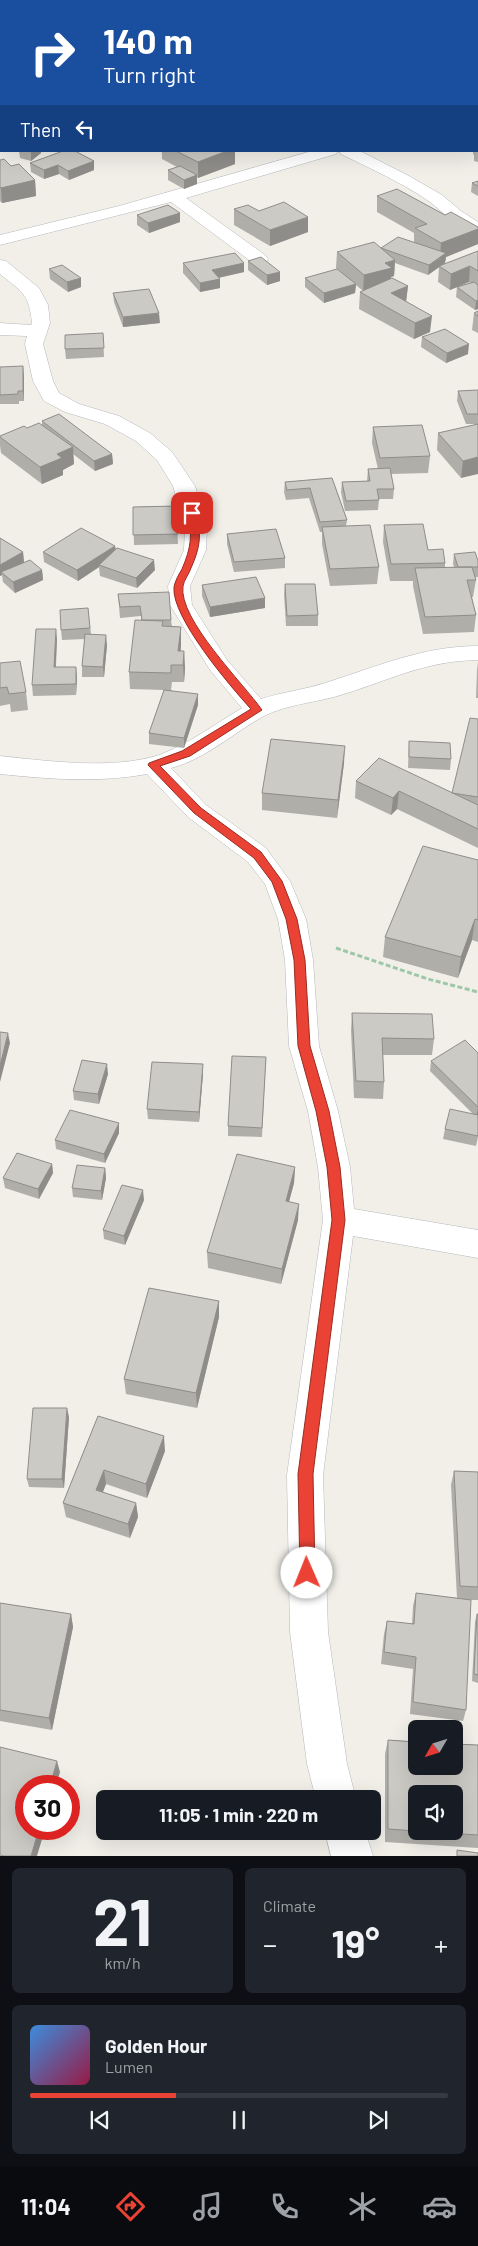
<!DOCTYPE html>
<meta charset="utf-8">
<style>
:root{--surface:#171b24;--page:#20242c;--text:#f1f3f6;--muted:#9ea1a6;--line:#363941;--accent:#ea4335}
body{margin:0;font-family:Barlow,sans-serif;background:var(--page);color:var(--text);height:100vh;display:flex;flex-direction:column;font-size:19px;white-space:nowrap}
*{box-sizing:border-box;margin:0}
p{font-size:16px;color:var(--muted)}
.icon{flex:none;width:28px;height:28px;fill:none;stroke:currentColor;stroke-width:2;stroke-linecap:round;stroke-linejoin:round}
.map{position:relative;height:1856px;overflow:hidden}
.details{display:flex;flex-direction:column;gap:12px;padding:12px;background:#0d0f14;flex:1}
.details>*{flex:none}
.top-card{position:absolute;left:0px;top:0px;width:479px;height:152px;box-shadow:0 5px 20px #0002;background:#1a4fa0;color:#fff;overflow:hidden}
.needle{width:32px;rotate:231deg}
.buttons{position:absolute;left:408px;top:1720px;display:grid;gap:10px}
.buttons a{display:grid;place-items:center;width:55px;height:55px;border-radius:8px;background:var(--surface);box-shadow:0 5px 20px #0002;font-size:25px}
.speed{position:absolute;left:15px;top:1775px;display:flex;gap:10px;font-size:25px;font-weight:700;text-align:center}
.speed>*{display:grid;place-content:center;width:65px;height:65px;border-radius:50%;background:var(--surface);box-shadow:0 5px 20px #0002;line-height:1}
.speed .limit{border:8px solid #d22;background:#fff;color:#111}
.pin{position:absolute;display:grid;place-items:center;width:42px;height:42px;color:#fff;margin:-21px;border-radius:10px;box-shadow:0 2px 8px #0006}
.me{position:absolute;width:55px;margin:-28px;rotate:359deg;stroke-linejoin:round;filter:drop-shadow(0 0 4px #0008)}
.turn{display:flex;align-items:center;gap:18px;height:105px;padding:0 20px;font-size:22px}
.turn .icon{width:65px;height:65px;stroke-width:2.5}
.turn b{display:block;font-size:35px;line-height:42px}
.then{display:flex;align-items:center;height:48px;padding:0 20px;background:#0003;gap:10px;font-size:19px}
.big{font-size:38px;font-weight:700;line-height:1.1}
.details .widget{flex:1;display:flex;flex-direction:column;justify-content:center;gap:8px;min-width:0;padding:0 18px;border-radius:8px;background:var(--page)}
.details .dial{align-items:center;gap:0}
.dial b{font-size:65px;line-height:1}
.song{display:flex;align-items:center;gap:15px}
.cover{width:60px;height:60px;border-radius:8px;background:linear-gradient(135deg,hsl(210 70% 55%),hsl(340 70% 35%))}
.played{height:5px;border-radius:2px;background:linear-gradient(90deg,var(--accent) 35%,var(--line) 35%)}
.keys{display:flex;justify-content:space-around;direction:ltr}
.heat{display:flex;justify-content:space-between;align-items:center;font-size:28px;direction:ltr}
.details .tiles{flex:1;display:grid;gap:12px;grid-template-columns:1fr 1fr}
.widget:last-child{grid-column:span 2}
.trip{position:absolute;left:96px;top:1790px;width:285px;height:50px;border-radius:8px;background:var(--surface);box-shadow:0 5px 20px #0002;font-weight:700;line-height:50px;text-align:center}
.tabs{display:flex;height:80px;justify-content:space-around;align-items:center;background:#090b0e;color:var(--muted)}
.tabs .icon{width:35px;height:35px}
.tabs .selected{color:var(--accent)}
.tabs b{font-size:22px;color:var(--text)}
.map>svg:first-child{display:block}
</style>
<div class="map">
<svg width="478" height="1856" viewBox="0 0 478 1856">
<rect width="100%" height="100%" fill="#f1efe8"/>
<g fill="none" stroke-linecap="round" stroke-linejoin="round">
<g stroke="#b5b8bc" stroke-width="1">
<path id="minor" d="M0,122H1V132H0Z
M312,151H338L336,154L186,198L265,255L268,259L265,263H253L171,202L0,245V235L119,206Z
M339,151H360L409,176L442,195L461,211L478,222V234C459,229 445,214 430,202C403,183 371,169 341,154Z
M0,260L6,261L39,288L48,305L50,323L43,344L53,381L59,393L79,404L119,416L150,433L172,452L195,486L207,527L206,550L190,586L192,605L227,660L261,699C282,692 304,690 325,683C376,667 423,646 478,646V660C421,661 387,682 334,697C311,703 286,705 264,716C233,733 206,759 171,768L206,805L266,848L290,881L306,919L313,960L319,1046L338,1111L350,1167L354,1209L478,1230V1258L353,1236L323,1475L328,1632L347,1764L356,1799H316L307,1764L290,1632L287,1475L323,1220L318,1167L308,1111L289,1046L285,960L278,919L265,884L248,862L188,817L147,774C98,783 49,779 0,774V756C48,761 113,770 159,755C189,744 215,724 242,708L210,670L170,605L168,586L184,550L185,527L173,486L157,460L136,441L105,424L65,412L44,401L33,381L25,344L27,336L0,335V323L31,325L32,323C29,293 22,292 0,274Z
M325,1831H365L373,1856H331Z"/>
</g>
<path stroke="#9cc7a9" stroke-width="3" stroke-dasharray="5 2.5" stroke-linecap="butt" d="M336,948L428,979L478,992"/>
<use href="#minor" fill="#fff" fill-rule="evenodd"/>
</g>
<path fill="#afaea9" d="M0,0H78L77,1H1V12H0Z
M81,0H198V1H81Z
M478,112V162L474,161V155L473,154V151H478Z
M19,151H41V153L31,161L20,158Z
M162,151H235V164L198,178L197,177V184L184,189L168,180V170L177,167L162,159Z
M0,160L35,180L36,196L2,203L0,201Z
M94,161V170L69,180L59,174L44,179L31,172L30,163Z
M478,181V196L471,192L472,183Z
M377,196L445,215L478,227V244L446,257L445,263L442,265L478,251V309L475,310L456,297L457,287L470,283L469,282L450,290L438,282L439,267L428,275L395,263L394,276L391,277V279L408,286L406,302L430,332L414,339L359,309L360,292L363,291L356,285L355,293L324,303L305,287V278L341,272L336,268L337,252L381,248L414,242V233L377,212Z
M234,209L308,232L270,246L234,225Z
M180,213V222L149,233L137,225V215Z
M248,261L280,281L267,285L248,270Z
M183,263H244V272L219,278L220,288L200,292L183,273Z
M49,269L81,278V287L68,292L50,279Z
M113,293L160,323L123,327L114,302Z
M478,311V333L472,330L474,313Z
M103,333L104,357L66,359L65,349Z
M422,337L468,354L446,363L421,347Z
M0,367L24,376V401H19V404H0Z
M478,390V424H466L457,401L458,391Z
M42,421L112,454L113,464L95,471L73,454L74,464L63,470V475L42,484L1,453L0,445V436L27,428L42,425Z
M478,424L461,478L437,450L438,433Z
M373,427L430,456L428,473L391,474L394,489L393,499H379L378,510L345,511L341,492L342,482L367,481L368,469H378L372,443Z
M332,478L347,520L346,526L379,567L377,584L330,586L322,544V532H320L309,498L286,500L284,492L285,482Z
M176,506L178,544L134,545L133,507Z
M384,525L428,550L445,563V567H454L453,564L454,554L478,561V577H475L476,580L473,597H472L476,615L474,632L423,634L413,586V581H390L383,542Z
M227,534L285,558V568L234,572L227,544Z
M0,538L23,552L24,562L42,570L43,580L15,593L3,582L2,575L0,576Z
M115,546L116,549L155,570L137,588L100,576L99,567L78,581L44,562L43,552Z
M285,584L318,615V626H286L284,594Z
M202,585L265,608L210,617L202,596Z
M118,594L171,620L172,626L181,627V651H184L185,669L184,682H172L171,690L198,705L184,748L149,744V733L164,690L130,689L129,672L141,620V616L120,618Z
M88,608L91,634L107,645L104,677H82V666L85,639L62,640L61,630Z
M57,639L56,667L77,677L76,695L33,696L32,685Z
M478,662V698H476L477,670Z
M0,663L26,692L28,710L11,712L10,704L0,706Z
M478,719V848L397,809L391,815L355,798L356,781L452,793Z
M409,741L451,759L450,770L408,768Z
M344,763L337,818L262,810V793Z
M478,860V942L472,940L458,978L383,957L385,937Z
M352,1013L434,1039L432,1055H383L384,1082L383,1099L354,1098L351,1030Z
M478,1053V1137L476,1146L443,1139L445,1129L473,1114L430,1071L431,1061Z
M266,1057L262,1137L228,1136V1126Z
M108,1074L99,1104L74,1100L73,1091Z
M203,1074L199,1122L148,1119L147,1109Z
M119,1133L105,1163L56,1149L55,1140Z
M52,1164L53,1173L39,1199L5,1188L3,1178Z
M295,1167L294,1183L289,1201L298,1220L281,1284L208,1268L207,1252Z
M105,1168L106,1178L102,1200L73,1197L72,1188Z
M144,1200L125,1245L104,1239L103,1230Z
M219,1301V1317L197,1408L126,1394L124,1379Z
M98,1416L165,1451L147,1498L106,1484L103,1492L136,1503L138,1517L130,1538L66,1517L63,1503Z
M69,1417L64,1488L29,1487L27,1479Z
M454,1471L478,1472V1600H468L466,1710L463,1721L410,1714L413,1669L381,1664L384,1634L387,1621L412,1624L413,1606L416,1593L457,1598L451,1485Z
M0,1603L71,1614L73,1627L52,1730L0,1721Z
M477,1614H478V1683L472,1681L475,1622Z
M388,1740L478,1745V1848L385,1842V1754Z"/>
<path fill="#8f8d8a" d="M67,0H78L77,1H66Z
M31,151H41V153L31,161Z
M227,151H235V164L198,178V162Z
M94,161V170L69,180L68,171Z
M58,165L59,174L44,179V170Z
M197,175V184L184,189V180Z
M35,180L36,196L2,203L1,188Z
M180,213V222L149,233L148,223Z
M308,217V232L270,246V230Z
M478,229V244L446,257L445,263L428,275L429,265L440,258L441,243Z
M395,260L394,276L391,277L390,284L363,291L364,275L385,263Z
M244,263V272L212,279V270Z
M470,266L469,282L450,290L451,274Z
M280,272V281L267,285V275Z
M81,278V287L68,292L67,282Z
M220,279V288L200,292V283Z
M356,284L355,293L324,303V293Z
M408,286L406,302L390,310L391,293Z
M478,300V309L475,310L476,301Z
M159,313L160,323L123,327V317Z
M432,316L430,332L414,339L415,323Z
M469,344L468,354L446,363L447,353Z
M23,366L24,376V401L23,391Z
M73,447L74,464L63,470V475L42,484L40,467L57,454Z
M112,454L113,464L95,471L94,461Z
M478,457V474L461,478L463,461Z
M115,546L116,556L99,565V567L78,581L77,570Z
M23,552L24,563L1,572L2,575L0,576V565Z
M154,560L155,570L137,588L136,578Z
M42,570L43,580L15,593L13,582Z
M265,598V608L210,617V607Z
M181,627V644L179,665L178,651Z
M56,629L57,639L55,677L54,667Z
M106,635L107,645L104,677L103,667Z
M184,651L185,669L184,682L183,665Z
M76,667L77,677L76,695Z
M198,694V705L184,748V738Z
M345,746L344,763L337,818L338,800Z
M399,791L397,809L391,815L393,798Z
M475,919L472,940L458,978L461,957Z
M8,1033L10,1043L0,1082V1066Z
M107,1064L108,1074L99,1104L98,1094Z
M203,1064V1074L199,1122V1112Z
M478,1107V1115L476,1117Z
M119,1123V1133L105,1163L104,1154Z
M52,1164L53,1173L39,1199L38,1189Z
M295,1167L294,1183L285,1217L286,1201Z
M105,1168L106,1178L102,1200L101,1191Z
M143,1190L144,1200L125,1245L124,1236Z
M299,1204L298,1220L281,1284L282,1269Z
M219,1301V1317L197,1408L196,1393Z
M67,1408L69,1417L64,1488L62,1479Z
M164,1436L165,1451L147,1498L146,1484Z
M104,1470L106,1484L98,1504L96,1490Z
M136,1503L138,1517L130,1538L128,1524Z
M71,1614L73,1627L52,1730L49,1718Z
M57,1761L60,1772L56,1786H50Z
M39,1829H45L37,1856H31Z"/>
<path fill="#cccac5" stroke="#8f8d8a" d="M30,0H67L66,1H29Z
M94,0H195L191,1H96Z
M63,151H75L94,161L68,171L58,165L44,170L30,163Z
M176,151H227L198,162Z
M4,159L11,166L19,164L35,180L1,188L0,187V160Z
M180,166L197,175L184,180L168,170Z
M478,181V186L472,183Z
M397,189L445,215L451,212L478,227V229L441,243L415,228L427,224L377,196Z
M284,202L308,217L270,230L234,209L248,205L259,211Z
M168,205L180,213L148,223L137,215Z
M398,237L446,253L429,265L381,248Z
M374,242L395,260L385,263L392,268L364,275L337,252Z
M478,251V271L470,266L451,274L439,266Z
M235,253L244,263L212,270L220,279L200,283L183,263Z
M261,257L280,272L267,275L248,261Z
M62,265L81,278L67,282L49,269Z
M337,269L356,284L324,293L305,278Z
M392,278L408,286L391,293L432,316L415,323L360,292Z
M474,282L478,285V300L476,301L457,287Z
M149,289L159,313L123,317L113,293Z
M478,311V316L474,313Z
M445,329L469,344L447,353L422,337Z
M103,333L104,348L65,349V335Z
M23,366V391H18V394L0,395V367Z
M478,390V414H467L458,391Z
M59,414L112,454L94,461L42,421Z
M39,423L73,447L57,454L62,458L40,467L0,437V436L24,426L27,428Z
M478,424V457L463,461L438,433Z
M422,425L430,456L380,458L373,427Z
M390,468L394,489H377L379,500L346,501L342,482L370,481L368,469Z
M332,478L347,520L320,522L310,488L287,490L285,482Z
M176,506L178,534L133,535V507Z
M423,524L428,550L443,549L445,563L391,564L384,525Z
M370,525L379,567L330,569L322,527Z
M81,528L115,546L77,570L43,552Z
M276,529L285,558L234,562L227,534Z
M0,538L23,552L0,565Z
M117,548L154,560L136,578L99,565Z
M475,552L478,561V567H458L454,554Z
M30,560L42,570L13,582L1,572Z
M472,567L476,580H467L476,615L425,617L415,568Z
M256,577L265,598L210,607L202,585Z
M285,584H315L318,615L287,616Z
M169,592L171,620H142L140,606L120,607L118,594Z
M88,608L90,628L61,630L60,610Z
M135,620L163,621L162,626L181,627L178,651H184L183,665H171V673L129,672Z
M36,629H56L54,667H76V684L32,685Z
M85,634L106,635L103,667L82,666Z
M20,661L26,692L9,694L7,687L0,688V663Z
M164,690L198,694L184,738L149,733Z
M470,718L478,719V797L452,793Z
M271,739L345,746L338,800L262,793Z
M409,741L450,743L451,759L409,757Z
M379,758L478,805V829L399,791L393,798L356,781Z
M423,846L478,860V920L475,919L461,957L385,937Z
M352,1013L432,1014L434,1039L382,1038L384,1082L356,1081Z
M0,1032L8,1033L0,1066Z
M465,1040L478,1053V1107L431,1061Z
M232,1056L266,1057L262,1128L228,1126Z
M82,1060L107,1064L98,1094L73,1091Z
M152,1062L203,1064L199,1112L147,1109Z
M450,1109L478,1115V1136L445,1129Z
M70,1110L119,1123L104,1154L55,1140Z
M17,1153L52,1164L38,1189L3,1178Z
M237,1154L295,1167L286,1201L299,1204L282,1269L207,1252Z
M77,1165L105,1168L101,1191L72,1188Z
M122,1185L143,1190L124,1236L103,1230Z
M149,1288L219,1301L196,1393L124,1379Z
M33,1408H67L62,1479H27Z
M98,1416L164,1436L146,1484L104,1470L96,1490L136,1503L128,1524L63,1503Z
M454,1471L478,1472V1587L460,1586Z
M416,1593L471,1600L466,1710L413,1702L416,1657L384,1652L387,1621L414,1624Z
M0,1603L71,1614L49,1718L0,1710Z
M477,1614H478V1675L474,1674Z
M388,1740L416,1742V1766H454V1744L478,1745V1835L416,1831H454V1794H416V1831L388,1829Z
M0,1747L57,1761L50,1786H26V1829H39L31,1856H4L0,1855Z
M457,1850L478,1853V1856H457Z"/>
<path fill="#ea4335" stroke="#982c22" d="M192,510L196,513C202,535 200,548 191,568C189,574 184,580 183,586C178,619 244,684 262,710L190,756L160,766L201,808L261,852L282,881L297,919L305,960L310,1046L329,1111L340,1167L345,1220L313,1474L315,1573L313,1579L307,1581L302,1579L300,1573L298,1474L332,1220L327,1167L316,1111L298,1046L294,960L286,919L272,882L254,858L194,813L148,765L149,763L182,751L251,709C230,686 171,617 174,587C175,581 179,574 182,569C191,548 193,535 187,513Z"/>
</svg>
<div class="buttons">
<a><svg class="needle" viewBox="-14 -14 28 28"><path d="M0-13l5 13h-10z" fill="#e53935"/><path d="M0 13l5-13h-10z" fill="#9ea1a6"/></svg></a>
<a><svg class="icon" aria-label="sound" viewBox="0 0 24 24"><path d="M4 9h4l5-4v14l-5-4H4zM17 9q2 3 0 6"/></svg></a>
</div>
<div class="speed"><div class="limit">30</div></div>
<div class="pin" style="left:192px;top:513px;background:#d93025"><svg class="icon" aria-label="arrive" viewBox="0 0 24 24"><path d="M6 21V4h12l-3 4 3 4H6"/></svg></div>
<svg class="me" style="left:307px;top:1573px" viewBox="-20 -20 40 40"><circle r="19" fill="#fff"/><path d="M0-13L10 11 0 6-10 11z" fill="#ea4335"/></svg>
<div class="trip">11:05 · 1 min · 220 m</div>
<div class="top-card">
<div class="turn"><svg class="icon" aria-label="right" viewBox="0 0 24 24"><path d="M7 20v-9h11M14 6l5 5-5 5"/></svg><div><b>140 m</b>Turn right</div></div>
<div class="then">Then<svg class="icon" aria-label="left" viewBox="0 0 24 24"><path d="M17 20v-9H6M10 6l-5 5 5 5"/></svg></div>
</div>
</div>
<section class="details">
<div class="tiles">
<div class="widget dial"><b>21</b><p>km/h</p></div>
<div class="widget"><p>Climate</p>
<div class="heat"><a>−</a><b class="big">19°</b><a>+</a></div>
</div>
<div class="widget">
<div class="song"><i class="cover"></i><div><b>Golden Hour</b><p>Lumen</p></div></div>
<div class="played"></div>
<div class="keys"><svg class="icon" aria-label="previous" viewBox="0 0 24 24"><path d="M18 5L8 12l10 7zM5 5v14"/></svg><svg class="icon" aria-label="pause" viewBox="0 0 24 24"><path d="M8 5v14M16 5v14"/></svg><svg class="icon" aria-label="next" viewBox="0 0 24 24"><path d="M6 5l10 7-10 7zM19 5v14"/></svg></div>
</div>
</div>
</section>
<nav class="tabs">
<b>11:04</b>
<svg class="icon selected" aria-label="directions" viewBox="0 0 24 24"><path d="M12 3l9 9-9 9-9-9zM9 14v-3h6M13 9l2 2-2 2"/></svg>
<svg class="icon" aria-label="music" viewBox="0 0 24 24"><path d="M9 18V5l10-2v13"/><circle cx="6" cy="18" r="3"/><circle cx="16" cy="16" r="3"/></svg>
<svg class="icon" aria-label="phone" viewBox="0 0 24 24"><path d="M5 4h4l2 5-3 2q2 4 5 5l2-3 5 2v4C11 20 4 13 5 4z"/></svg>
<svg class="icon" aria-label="climate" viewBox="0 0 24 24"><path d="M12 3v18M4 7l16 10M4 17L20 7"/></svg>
<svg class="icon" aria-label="car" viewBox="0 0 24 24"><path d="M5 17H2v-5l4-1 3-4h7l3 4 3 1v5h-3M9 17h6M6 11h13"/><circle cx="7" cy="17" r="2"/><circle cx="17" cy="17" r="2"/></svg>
</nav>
